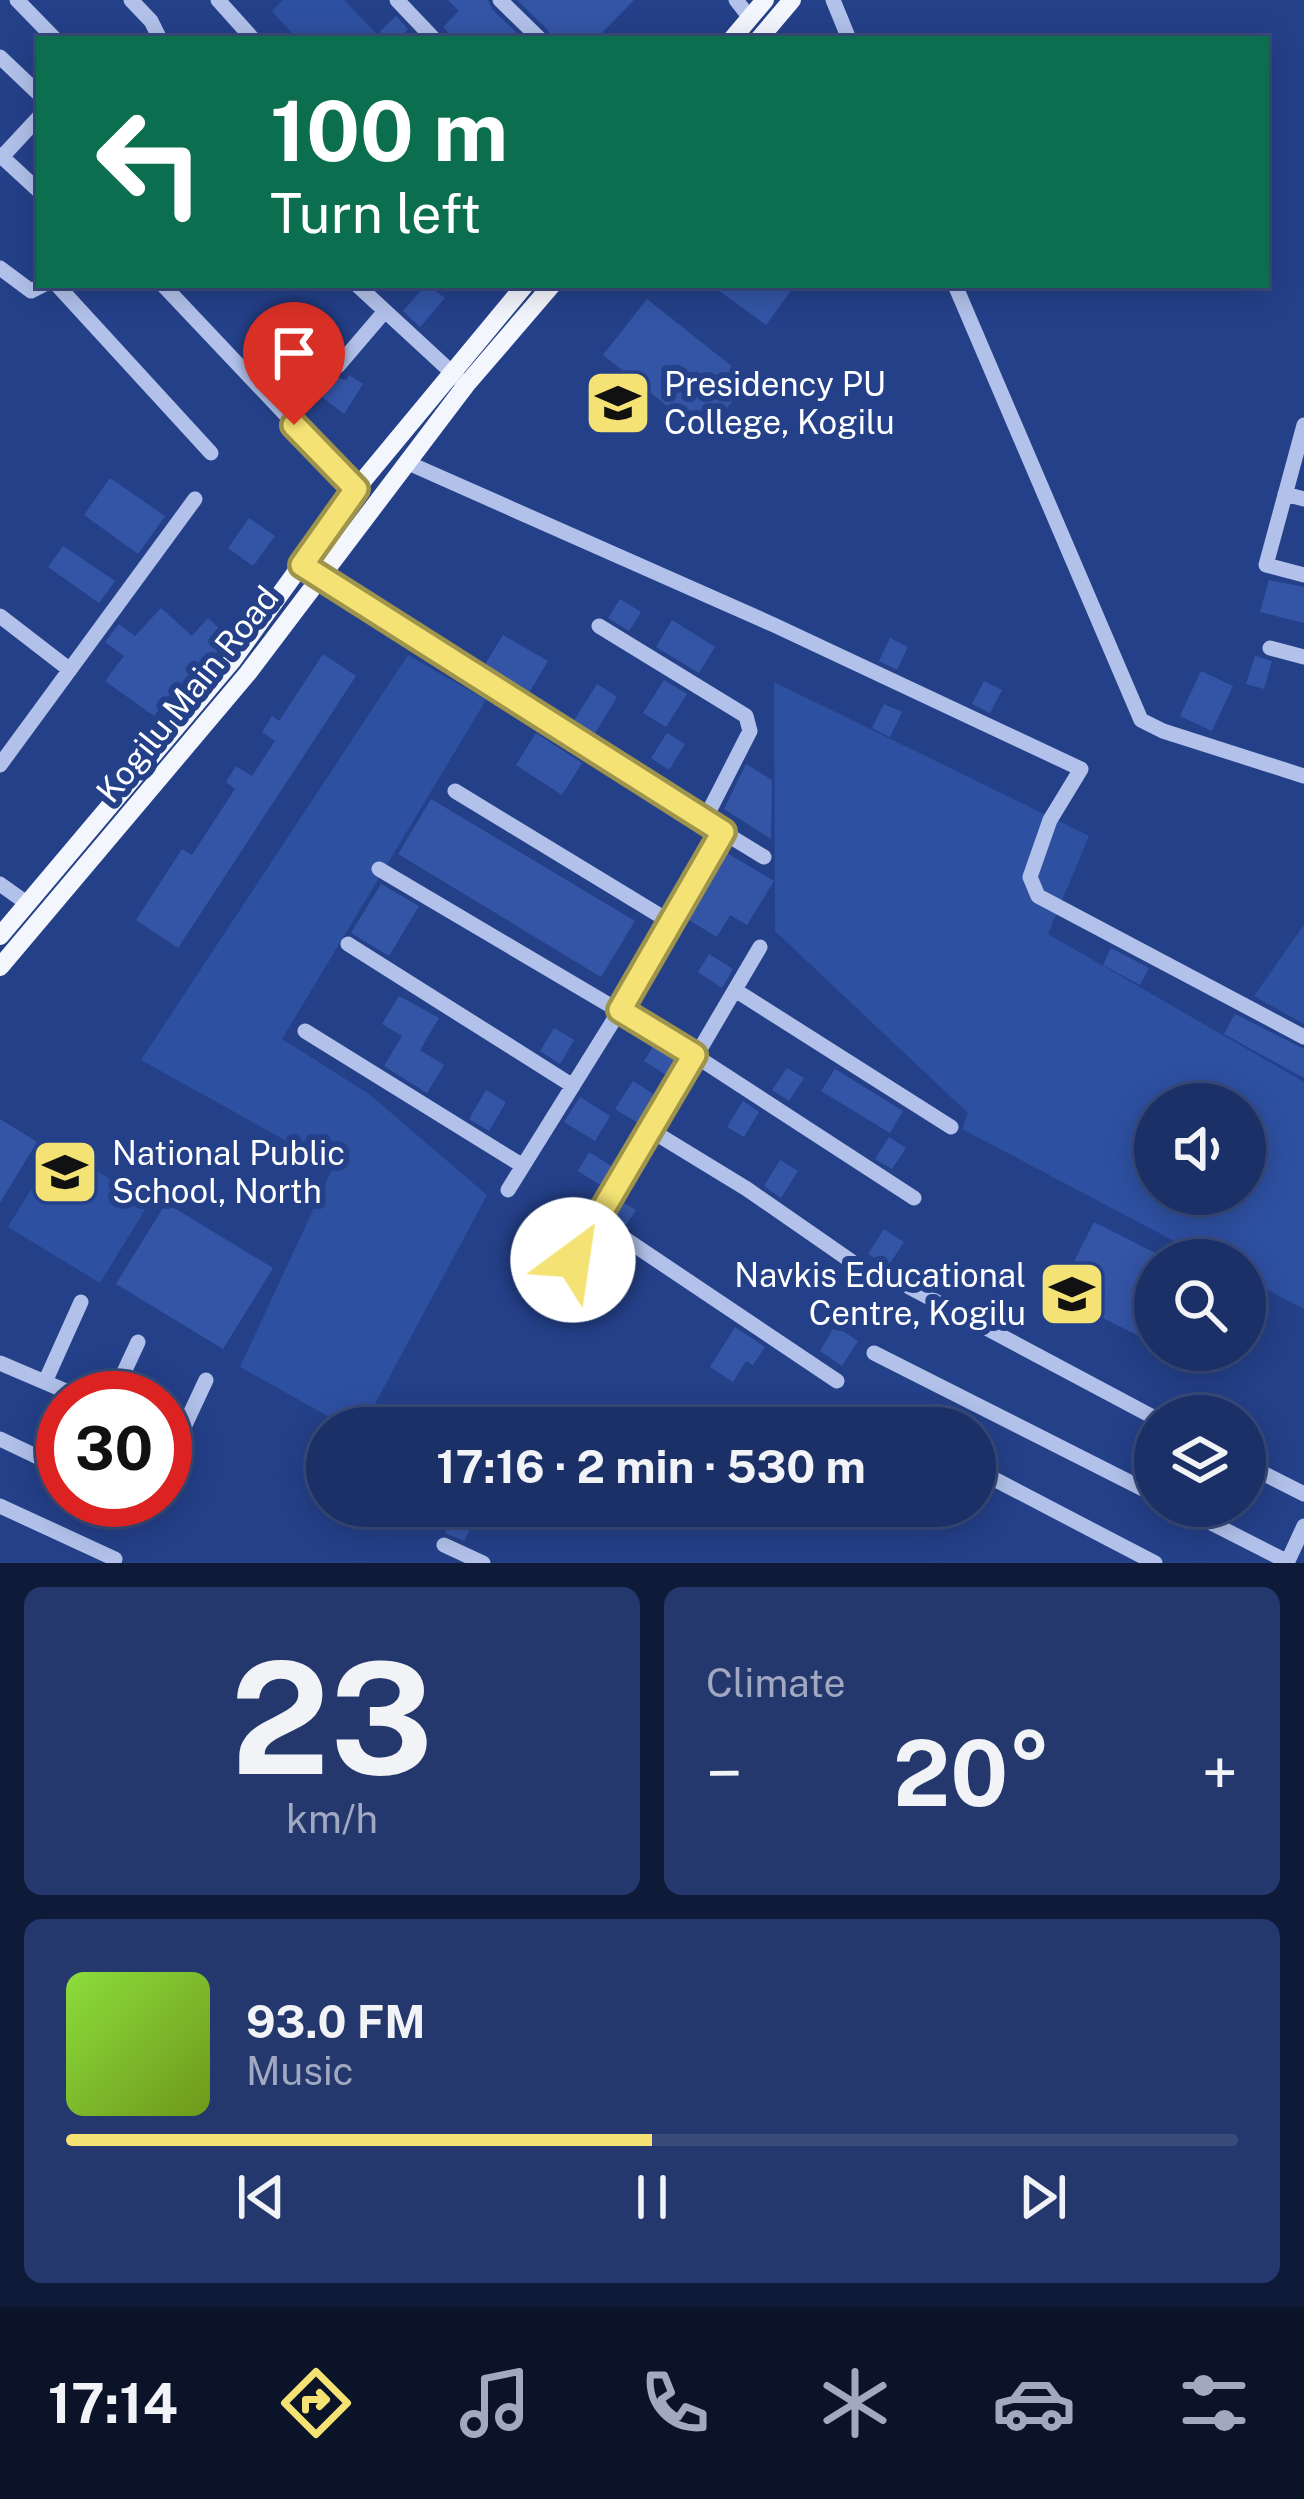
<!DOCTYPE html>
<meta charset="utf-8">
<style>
:root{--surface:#1b3067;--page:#24386d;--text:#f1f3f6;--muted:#a0a9c0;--line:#394b7b;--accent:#f4e374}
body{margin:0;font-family:"Public Sans",sans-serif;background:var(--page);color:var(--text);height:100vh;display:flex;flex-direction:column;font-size:45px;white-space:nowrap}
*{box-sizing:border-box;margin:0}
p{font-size:39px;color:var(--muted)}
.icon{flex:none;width:66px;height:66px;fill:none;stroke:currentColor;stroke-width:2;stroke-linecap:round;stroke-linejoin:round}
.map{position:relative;height:1563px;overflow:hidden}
.drawer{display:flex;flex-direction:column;gap:24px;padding:24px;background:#0f1a39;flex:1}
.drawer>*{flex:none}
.banner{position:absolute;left:36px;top:36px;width:1233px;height:252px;border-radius:0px;box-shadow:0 6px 30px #0003,0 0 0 3px var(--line);background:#0b6e4f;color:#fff;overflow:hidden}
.tools{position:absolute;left:1134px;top:1083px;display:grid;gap:24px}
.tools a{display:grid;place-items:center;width:132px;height:132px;border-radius:50%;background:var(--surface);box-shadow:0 6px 30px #0003,0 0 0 3px var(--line);font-size:60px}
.speed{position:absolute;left:36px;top:1371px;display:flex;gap:24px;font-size:60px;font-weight:700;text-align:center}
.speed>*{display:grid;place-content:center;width:156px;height:156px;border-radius:50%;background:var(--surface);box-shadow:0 6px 30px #0003,0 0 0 3px var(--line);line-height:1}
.speed .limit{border:18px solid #d22;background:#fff;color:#111}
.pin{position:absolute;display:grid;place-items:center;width:102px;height:102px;color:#fff;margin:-123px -51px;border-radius:50% 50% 50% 0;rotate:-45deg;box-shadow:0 0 12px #0007}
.pin .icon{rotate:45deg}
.me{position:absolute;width:132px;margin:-66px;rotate:31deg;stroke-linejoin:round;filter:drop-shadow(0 0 9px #0008)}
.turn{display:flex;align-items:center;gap:42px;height:252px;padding:0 36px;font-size:54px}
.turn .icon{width:156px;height:156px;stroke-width:2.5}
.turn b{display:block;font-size:84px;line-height:102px}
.big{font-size:90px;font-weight:700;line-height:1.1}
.drawer .card{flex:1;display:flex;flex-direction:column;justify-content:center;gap:18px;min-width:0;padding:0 42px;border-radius:18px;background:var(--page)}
.drawer .dial{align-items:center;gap:0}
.dial b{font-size:156px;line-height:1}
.song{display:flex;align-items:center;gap:36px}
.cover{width:144px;height:144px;border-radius:18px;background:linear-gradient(135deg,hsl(90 70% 55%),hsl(80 70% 35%))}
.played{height:12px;border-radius:6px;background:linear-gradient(90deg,var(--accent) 50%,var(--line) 50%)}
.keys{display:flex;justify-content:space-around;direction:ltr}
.heat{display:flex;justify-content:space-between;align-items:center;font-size:66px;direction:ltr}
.drawer .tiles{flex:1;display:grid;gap:24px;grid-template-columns:1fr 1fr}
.card:last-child{grid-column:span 2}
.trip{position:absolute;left:306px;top:1407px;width:690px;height:120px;border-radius:60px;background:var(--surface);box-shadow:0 6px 30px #0003,0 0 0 3px var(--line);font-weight:700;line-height:120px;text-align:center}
.tab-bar{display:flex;height:192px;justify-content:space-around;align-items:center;background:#0b1329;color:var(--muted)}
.tab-bar .icon{width:84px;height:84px}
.tab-bar .current{color:var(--accent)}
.tab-bar b{font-size:54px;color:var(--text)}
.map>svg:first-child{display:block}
</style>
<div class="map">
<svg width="1304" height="1563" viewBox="0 0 1304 1563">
<rect width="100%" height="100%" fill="#244089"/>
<path fill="#2e50a1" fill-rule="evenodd" d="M283,0H344L382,39H297L272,11Z
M408,655L486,700L282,1039L369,1094L487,1195L362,1428H349L240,1367L333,1167L141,1060Z
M774,682L1089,836L1048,934L1304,1082V1309L1245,1278V1260H1210L962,1129L968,1113L775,931ZM1155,1104H1245V1194H1155Z
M1304,925V1024L1254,996Z
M57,1147L149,1203L100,1283L8,1227Z"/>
<path fill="#3455a6" d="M448,0H488L492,9L523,39H454L443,27L459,11Z
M517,0H634L596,39H552L548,30Z
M396,16L408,29L398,39H387L380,31Z
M426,285L445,298L420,327L403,311Z
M711,285H795L766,325Z
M647,299L749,380L705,436L603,355Z
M324,366L335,377L346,380L349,375L363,384L344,414L310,388Z
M110,478L165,516L138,554L84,515Z
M249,518L275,536L253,566L228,548Z
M63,546L115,581L99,603L48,567Z
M1269,580L1304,587V623L1260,612Z
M620,599L641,612L629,631L608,618Z
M161,608L192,636L208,618L230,638L181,692L175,687L154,716L105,681L124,656L105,642L119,624L135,636Z
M672,620L715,647L699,673L656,647Z
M503,635L548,661L529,693L484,666Z
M890,638L908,647L897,670L879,661Z
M323,654L356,676L178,948L136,920L182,849L192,855L235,789L226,782L236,766L252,776L275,741L262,732L272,716L279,721Z
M1255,656L1272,661L1264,689L1246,684Z
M1201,671L1233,686L1212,731L1180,716Z
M664,680L687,694L666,727L643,713Z
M984,681L1002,690L990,713L972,704Z
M597,684L617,697L594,735L573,722Z
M884,704L902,712L890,737L872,728Z
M536,733L582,763L562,795L516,765Z
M667,733L685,744L669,770L651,758Z
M746,764L772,780L771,839L724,809Z
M431,799L635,921L601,977L398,854Z
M727,853L774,881L747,925L730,915L717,937L687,919Z
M381,884L419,906L389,956L351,933Z
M1111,948L1149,968L1140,985L1103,965Z
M709,954L733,969L722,988L698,972Z
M399,996L439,1018L420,1050L444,1065L427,1093L384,1066L402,1036L382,1024Z
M1235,1014L1304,1049V1078L1224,1034Z
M554,1028L574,1040L560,1064L540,1051Z
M654,1045L676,1058L666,1075L644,1061Z
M787,1068L804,1078L789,1101L772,1090Z
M835,1069L903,1111L890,1133L821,1091Z
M633,1081L655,1095L638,1123L615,1109Z
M486,1090L506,1102L489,1131L469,1119Z
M580,1097L610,1116L595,1141L564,1122Z
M743,1101L759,1112L744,1137L727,1127Z
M0,1119L37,1142L0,1203Z
M889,1137L906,1148L892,1169L875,1159Z
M589,1152L613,1167L602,1186L578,1171Z
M780,1160L798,1171L781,1198L764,1186Z
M559,1202L582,1217L569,1237L546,1223Z
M622,1202L636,1210L626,1225L613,1216Z
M166,1203L273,1268L223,1349L116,1284Z
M1094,1222L1155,1253V1344L1057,1295Z
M884,1229L904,1242L888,1266L868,1254Z
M601,1237L618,1249L601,1277L583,1266Z
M835,1326L858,1341L842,1366L820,1351Z
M735,1327L765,1347L753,1365L746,1361L733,1382L710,1367Z
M459,1506L478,1514L464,1541L445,1533Z"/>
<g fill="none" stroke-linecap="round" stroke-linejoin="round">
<path stroke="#b1c1ea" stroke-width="15" d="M17,0L55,39
M131,0L151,21L160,39
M218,0L253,39
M397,0L434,39
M500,0L540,39
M736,0L750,18
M833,0L849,39
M0,57L39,94
M0,155L39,191
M2,157L39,117
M0,268L31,291L43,285
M57,285L211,453
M163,285L356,489
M357,285L461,381
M955,285L1141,720L1163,731L1304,776
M338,366L385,311
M1304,425L1266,565L1304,575
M406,462L774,625L1081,769L1050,820L1030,877L1038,896L1304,1037
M1285,494L1304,499
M302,565L723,832
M0,616L70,670
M599,626L746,716L750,731L704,821
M1270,648L1304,657
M0,765L195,499
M455,791L672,923
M379,869L694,1055L914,1198
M0,884L28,904
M348,944L573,1086
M735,990L951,1127
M305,1031L523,1166
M652,1131L760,947
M508,1190L620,1010L723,832L764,857
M573,1260L597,1220
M909,1287L1155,1418
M874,1353L1155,1495
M0,1363L82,1398
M837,1381L597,1220L652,1131L747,1189L884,1284
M45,1382L81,1302
M112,1398L138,1342
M866,1413L895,1428
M165,1436L177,1442L206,1380
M0,1439L63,1469
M1245,1464L1304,1494
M975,1469L1155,1563
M125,1500L134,1504
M0,1506L115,1559
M1178,1506L1288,1562
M444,1545L483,1563
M1287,1563L1304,1526"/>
<path stroke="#f4f6fe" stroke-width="18" d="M732,39L765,0
M759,39L792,0
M0,936L232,661L356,489L525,285
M0,967L248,673L466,385L552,285"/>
</g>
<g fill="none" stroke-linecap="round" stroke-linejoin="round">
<g stroke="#9f944b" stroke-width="30">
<path id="route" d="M294,425L356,489L302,565L723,832L620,1010L694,1055L573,1260"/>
</g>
<use href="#route" stroke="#f4e374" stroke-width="21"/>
</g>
<defs>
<g id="university-square" transform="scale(3.45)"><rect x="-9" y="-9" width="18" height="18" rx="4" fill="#f4e374" stroke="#244089"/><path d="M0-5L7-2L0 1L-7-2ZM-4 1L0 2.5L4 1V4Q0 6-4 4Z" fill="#111"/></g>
<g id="school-square" transform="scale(3.45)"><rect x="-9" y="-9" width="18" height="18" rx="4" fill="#f4e374" stroke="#244089"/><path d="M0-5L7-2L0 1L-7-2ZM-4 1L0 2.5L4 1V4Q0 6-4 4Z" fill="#111"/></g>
</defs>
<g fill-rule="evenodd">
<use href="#university-square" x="618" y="403"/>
<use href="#school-square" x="65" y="1172"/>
<use href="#school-square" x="1072" y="1294"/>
</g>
<g text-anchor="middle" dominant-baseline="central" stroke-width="12" stroke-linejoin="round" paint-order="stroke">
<g font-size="33" fill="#fff" stroke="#244089" text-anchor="start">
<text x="664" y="384">Presidency PU<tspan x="664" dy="38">College, Kogilu</tspan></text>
<text x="112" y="1153">National Public<tspan x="112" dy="38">School, North</tspan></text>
<text x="1026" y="1275" text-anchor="end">Navkis Educational<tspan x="1026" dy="38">Centre, Kogilu</tspan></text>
</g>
<g font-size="33" fill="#fff" stroke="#244089">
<text transform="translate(187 694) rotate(-51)">Kogilu Main Road</text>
</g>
</g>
</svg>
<div class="tools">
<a><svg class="icon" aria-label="sound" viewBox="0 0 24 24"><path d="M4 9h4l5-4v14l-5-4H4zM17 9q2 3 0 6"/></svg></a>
<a><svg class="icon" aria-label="search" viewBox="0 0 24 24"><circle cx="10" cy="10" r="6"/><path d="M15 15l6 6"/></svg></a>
<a><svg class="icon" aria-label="layers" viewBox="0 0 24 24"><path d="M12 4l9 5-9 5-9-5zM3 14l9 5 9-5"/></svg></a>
</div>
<div class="speed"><div class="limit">30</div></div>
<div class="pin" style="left:294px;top:425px;background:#d93025"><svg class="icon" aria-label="arrive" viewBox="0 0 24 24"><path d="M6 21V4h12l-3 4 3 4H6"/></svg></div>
<svg class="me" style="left:573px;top:1260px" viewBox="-20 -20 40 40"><circle r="19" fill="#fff"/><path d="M0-13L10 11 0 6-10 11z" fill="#f4e374"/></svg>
<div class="trip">17:16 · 2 min · 530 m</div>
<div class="banner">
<div class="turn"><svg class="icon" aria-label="left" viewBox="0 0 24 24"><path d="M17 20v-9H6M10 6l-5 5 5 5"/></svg><div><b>100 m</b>Turn left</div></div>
</div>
</div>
<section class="drawer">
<div class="tiles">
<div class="card dial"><b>23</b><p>km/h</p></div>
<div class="card"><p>Climate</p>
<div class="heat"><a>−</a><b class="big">20°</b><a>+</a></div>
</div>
<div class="card">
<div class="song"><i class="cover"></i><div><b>93.0 FM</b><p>Music</p></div></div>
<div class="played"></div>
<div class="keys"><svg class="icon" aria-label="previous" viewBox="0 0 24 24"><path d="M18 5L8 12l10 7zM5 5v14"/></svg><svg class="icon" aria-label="pause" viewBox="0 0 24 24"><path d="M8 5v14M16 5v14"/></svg><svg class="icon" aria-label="next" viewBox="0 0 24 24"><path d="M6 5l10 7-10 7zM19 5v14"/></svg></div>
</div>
</div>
</section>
<nav class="tab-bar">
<b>17:14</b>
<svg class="icon current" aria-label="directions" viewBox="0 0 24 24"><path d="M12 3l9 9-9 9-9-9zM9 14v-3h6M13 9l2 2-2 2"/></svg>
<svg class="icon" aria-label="music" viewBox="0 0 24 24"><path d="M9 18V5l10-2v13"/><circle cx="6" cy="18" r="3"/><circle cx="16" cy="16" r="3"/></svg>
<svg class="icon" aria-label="phone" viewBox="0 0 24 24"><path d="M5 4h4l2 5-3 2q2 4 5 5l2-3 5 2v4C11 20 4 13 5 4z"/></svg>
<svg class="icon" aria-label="climate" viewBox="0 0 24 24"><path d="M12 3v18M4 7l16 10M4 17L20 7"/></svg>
<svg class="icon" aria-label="car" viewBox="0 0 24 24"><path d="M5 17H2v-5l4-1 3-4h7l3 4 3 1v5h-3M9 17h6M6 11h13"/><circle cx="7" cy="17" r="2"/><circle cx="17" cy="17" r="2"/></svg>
<svg class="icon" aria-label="filters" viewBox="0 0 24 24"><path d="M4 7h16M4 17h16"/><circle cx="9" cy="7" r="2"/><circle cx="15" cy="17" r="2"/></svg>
</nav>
